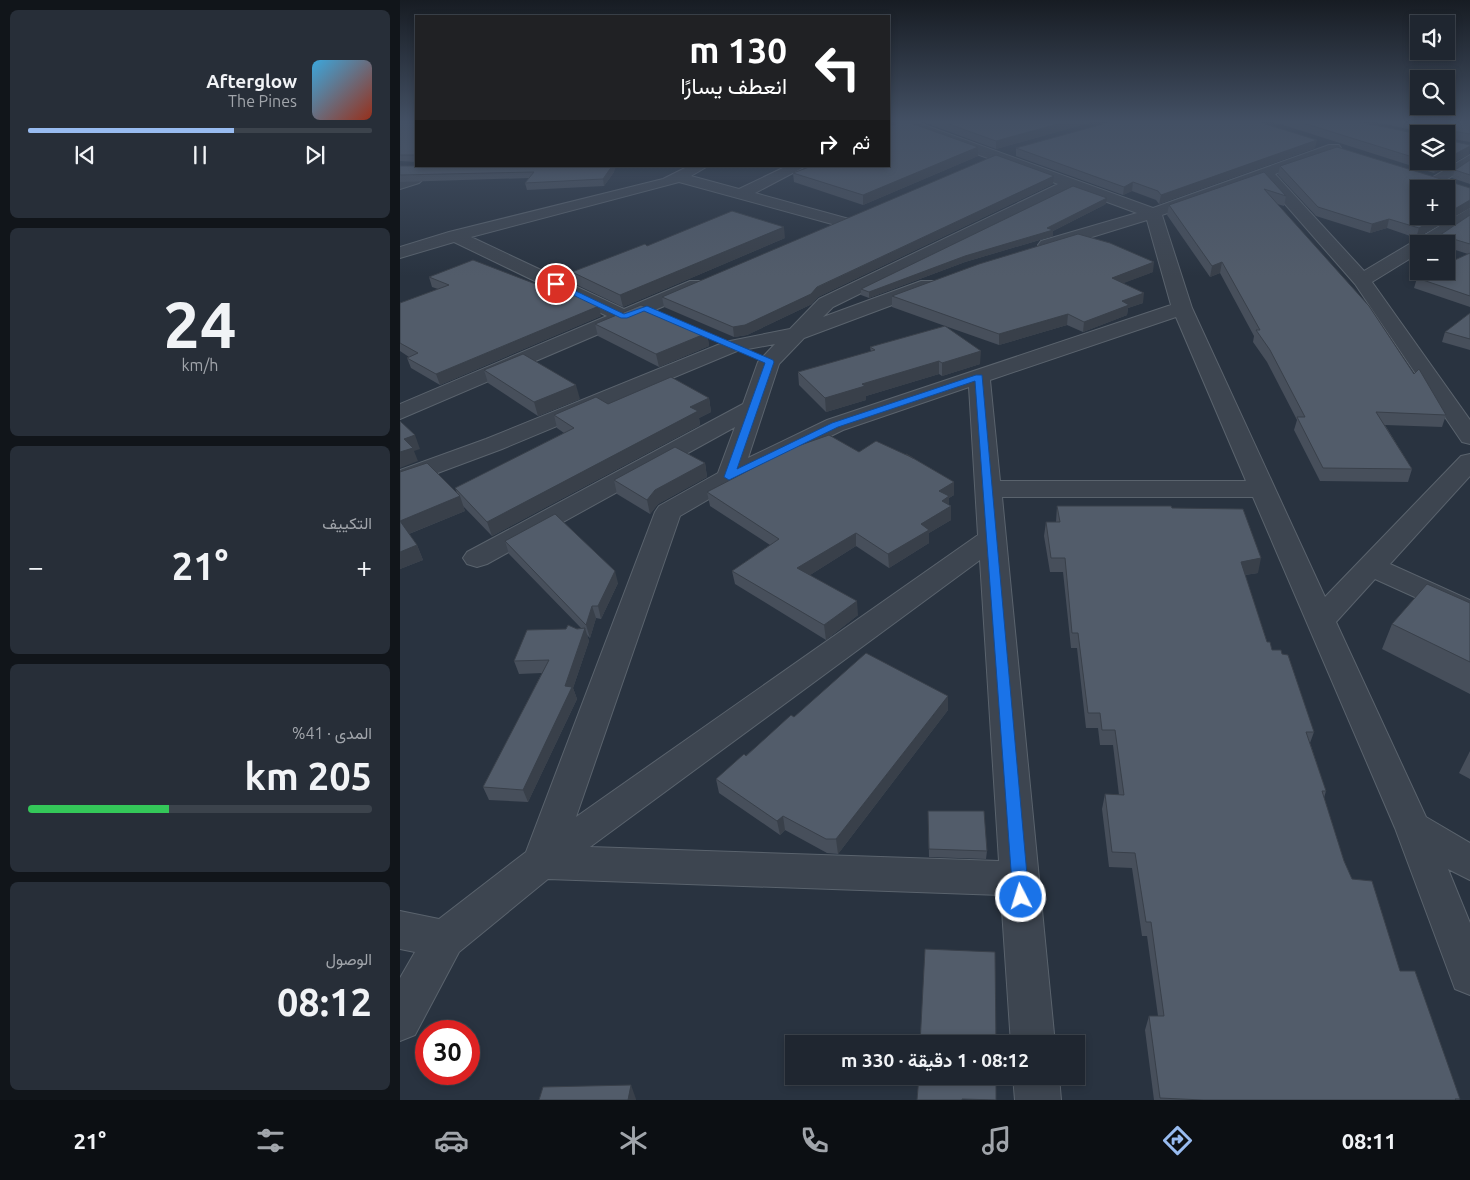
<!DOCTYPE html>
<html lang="ar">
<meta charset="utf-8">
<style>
:root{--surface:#1f2630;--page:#272e38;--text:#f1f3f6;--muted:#a1a5ab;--line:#3c434c;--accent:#98bbf0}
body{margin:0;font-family:Ubuntu,Vazirmatn,sans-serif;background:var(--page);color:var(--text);direction:rtl;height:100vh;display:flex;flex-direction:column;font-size:19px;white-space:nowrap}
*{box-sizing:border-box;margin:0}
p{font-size:16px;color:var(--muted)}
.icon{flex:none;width:28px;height:28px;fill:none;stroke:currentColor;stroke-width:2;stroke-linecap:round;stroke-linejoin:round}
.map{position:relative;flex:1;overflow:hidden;direction:ltr}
.sheet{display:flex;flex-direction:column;gap:10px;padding:10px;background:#11151a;width:400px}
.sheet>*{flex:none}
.banner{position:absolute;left:15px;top:15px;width:475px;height:152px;border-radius:0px;box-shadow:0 2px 8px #0003,0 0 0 1px var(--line);direction:rtl;background:#202124;color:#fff;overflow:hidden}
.tools{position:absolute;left:1010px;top:15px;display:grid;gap:10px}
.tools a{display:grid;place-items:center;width:45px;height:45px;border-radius:0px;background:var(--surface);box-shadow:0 2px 8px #0003,0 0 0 1px var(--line);font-size:25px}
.speed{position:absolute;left:15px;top:1020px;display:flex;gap:10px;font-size:25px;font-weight:700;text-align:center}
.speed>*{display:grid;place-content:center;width:65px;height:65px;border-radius:50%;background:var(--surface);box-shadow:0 2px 8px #0003,0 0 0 1px var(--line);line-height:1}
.speed .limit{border:8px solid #d22;background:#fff;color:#111}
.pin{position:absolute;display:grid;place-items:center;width:42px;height:42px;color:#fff;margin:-21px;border:2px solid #fff;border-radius:50%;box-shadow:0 1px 5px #0007}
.me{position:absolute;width:55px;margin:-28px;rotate:355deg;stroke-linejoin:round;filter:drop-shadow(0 0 4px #0008)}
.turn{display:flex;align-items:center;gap:18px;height:105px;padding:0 20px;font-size:22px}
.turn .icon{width:65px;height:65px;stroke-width:2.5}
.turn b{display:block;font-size:35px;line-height:42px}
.then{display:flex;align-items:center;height:48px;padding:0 20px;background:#0003;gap:10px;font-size:19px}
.big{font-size:38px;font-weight:600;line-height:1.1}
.sheet .card{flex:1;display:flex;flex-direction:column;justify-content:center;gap:8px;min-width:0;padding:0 18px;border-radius:8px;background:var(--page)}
.sheet .dial{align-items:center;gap:0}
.dial b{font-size:65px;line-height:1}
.song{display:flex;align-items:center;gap:15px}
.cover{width:60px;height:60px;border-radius:8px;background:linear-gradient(135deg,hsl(200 70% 55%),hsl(10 70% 35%))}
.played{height:5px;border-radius:2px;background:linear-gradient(90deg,var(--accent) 60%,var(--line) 60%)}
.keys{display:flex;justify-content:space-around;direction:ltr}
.heat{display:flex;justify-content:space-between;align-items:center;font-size:28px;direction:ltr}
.charge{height:8px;border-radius:4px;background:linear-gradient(90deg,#34c759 41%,var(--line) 0)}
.trip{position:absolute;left:385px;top:1035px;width:300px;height:50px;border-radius:0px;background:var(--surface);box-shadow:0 2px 8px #0003,0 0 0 1px var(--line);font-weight:600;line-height:50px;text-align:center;direction:rtl}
.tabs{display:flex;height:80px;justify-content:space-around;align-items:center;background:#0c0f13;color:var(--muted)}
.tabs .icon{width:35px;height:35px}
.tabs .selected{color:var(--accent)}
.tabs b{font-size:22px;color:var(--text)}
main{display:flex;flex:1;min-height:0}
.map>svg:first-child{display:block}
</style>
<main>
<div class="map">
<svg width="1070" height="1100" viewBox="0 0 1070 1100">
<rect width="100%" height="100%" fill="#293340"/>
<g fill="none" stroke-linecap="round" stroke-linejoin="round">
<g stroke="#5a636d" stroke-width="2">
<path id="street" d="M497,122H516L753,208L929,145H939L941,148L939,151L875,174L964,271L1070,208V220L1033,244H1019V253L972,282L1070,420V444L1062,442L955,284L863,179L762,215L792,308L925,597L1061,456L1070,454V476L990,564L1070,600V622L975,579L936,622L1026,817L1070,843V880L1048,869L1070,923V995L1055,989L995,828L853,497H602L655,1044H611L601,895L148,879L59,952L15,1035L0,1041V978L15,952L0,949V911L39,919L126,852L255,512L259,506L318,473L335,427L87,564L77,567L67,564L63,558L67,552L343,404L358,362L375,344L337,351L102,449L0,487V470L86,439L325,342L390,329L419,299L658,184L498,125ZM672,189L737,213L641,241L638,245L641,249H653L747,220L771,305L427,420L348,458L379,364L404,338L535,289L537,285L535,281H521L423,317L433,307ZM776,317L846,481H600L590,380ZM569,387L578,535L176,817L280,516L338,482L443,430ZM580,560L599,861L190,847Z
M1070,155V165L1041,183H1031L1028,180Z
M22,166H38L19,183L0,189V179L9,177Z
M289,166H308L291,176L339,189L387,166H406L355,193L449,219L451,222L449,225L443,227L279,182L71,237L224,309L290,281H304L306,285L304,289L0,419V404L207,316L54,242L0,258V247L49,232L263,179Z
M613,1076H659L661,1100H615Z"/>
</g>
<use href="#street" fill="#3d4550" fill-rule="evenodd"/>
</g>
<path fill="#474f5b" d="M0,122H16V162L0,161Z
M523,122H692L596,149Z
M874,122H959L1019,134V161H1046L1022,132L976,122H1070V142L1047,138V140L1069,154L1034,173Z
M616,148H915L759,204L756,200L732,191L723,195L616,156Z
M578,156L463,205L394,182L393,173Z
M1070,160V184L1052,178L1055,170Z
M0,166H215L214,172L204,186L127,190L125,183L129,178L0,182Z
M880,166L1070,188V208L1016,238L987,228L970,233L916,216L878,175Z
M864,172L886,196L884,206L877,204L1046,415L1042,427L985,425L1012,469L1008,482L920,481L894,430L897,420L867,362L853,342L854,336L820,273L810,277L767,215L769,205Z
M653,184L418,297L412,304L347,335L334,337L264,307L262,297Z
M706,204L653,231V236L565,262L469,298L461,295V289Z
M1070,215V307L1014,288L1017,278L1068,254L1046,247V244H1037L1040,235Z
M385,238L223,307L175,284L172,272L247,246Z
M753,272L723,283L743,303L728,308L727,315L683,332L667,325L599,345L545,326L580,364L542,376L539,374L466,396V400L426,412L399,385L398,372L471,352L470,347L545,326L492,307V296Z
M29,277L201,316L40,385L11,368L7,358L9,357L0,351V303L38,289L32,287Z
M1070,313V350L1042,342L1045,332Z
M195,324L307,333L309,346L259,367L198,336Z
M84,370L180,399L138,416L88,383Z
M309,398L311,412L299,418L300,425L92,536L63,506L65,511L9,534L17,545L23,560L0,569V472L57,493L55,488L164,433L157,428L154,415L208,404Z
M459,452L513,458L554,482V495L549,498V505L551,506V520L529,533V543L489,568L456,546L410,575L458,615L426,640L335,584L332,571L370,545L310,506L307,492Z
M305,463L307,477L258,504L250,514L217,494L214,480Z
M657,506L772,508L858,573L845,575L867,642L872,650L914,732L910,743L926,791L924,798L944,861L952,879L1000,971L1060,1099L1059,1100H754L745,1030L749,1016H758L747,936H742L732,868L709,867L702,809L705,794L719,795L713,745H700L698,728H686L677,648H671L663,572H650L644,536L646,522H656Z
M105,541L218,583L201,619L196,618L190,638L187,635L189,641L173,688L177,699L128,802L89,800L83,787L142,673L119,674L114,661L177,629L181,628L109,554Z
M1070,603V694L982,649L992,624Z
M548,710L438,854L427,853L385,830L380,835L319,793L316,779L394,717Z
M1070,751V779L1059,773Z
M528,811L587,851L586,859L529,857Z"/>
<path fill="#39404a" d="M665,122H692L596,149V141Z
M917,140L915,148L759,204L761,195Z
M1070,146L1069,154L1034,173L1036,165L1043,161H1046V159Z
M578,147V156L463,205V195Z
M212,166H215L214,172L204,186L203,179Z
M654,176L653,184L418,297L412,304L347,335L334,337L333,327Z
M733,182L732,191L723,195L724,187Z
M707,198L706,204L653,231V236L565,262L469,298V292L565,256L647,228Z
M1070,200V208L1016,238L1019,228L1041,216H1046V214Z
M989,219L987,228L970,233L972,224Z
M384,227L385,238L223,307L220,295Z
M754,262L753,272L711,288L712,278Z
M822,262L820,273L810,277L812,266Z
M744,293L743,303L728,308L727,315L683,332L684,322L722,301Z
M199,306L201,316L40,385L36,374Z
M668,314L667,325L599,345V334Z
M307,333L309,346L259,367L256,354Z
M581,351L580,364L542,376V363Z
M539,361V374L466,396V400L426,412L425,398L462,384Z
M176,385L180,399L138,416L134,402Z
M309,398L311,412L299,418L300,425L92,536L87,522L290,407Z
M15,435L20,449L14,451L18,461L0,468V452L4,439Z
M305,463L307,477L258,504L250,514L247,500L255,490Z
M554,482V495L549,498V507L551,506V520L529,533V543L489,568L488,554L521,524L539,491Z
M60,496L65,511L6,535L0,521Z
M456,533V546L399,582L397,568Z
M17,545L23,560L0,569V552Z
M861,558L858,573L837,576L841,562Z
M215,571L218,583L201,619L198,606Z
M457,601L458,615L426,640L424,625Z
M192,606L196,618L190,638L186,625Z
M185,628L189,641L173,688L177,699L128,802L123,790L165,686Z
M548,696V710L438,854L436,839Z
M383,816L385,830L380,835L377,821Z
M231,1085L236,1099V1100H228Z"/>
<path fill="#525c6a" stroke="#39404a" d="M0,122H16V158L14,155H0Z
M500,122H508L578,147L463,195L393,173L412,166H489V126Z
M543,122H665L596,141Z
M710,122H859L917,140L761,195L758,191L733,182L724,187L616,148Z
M900,122H959L1019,134V159Z
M1014,122H1070V134L1047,130V140L1070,145V146L1046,159V134H1021L1023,128L1026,126L1025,124Z
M937,147L1070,188V200L1046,214V189H1019V216H1041L1019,228L989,219L972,224L918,207L880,166Z
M596,155L654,176L417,287L411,294L345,325L333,327L262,297Z
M1070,160V175L1055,170Z
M1026,161H1043L1036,165Z
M0,166H212L203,179L125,183L134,172L0,175Z
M864,172L886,196L864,189L969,306L1014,374L1019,369L1046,415L976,412L1012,469L923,468L897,417H905L870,350L856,330H860L822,262L812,266L769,205Z
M673,186L707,198L647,228L653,230L565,256L469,292L461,289Z
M332,211L384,227L220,295L172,272L245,244L247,246Z
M1070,215V244L1040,235Z
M678,234L710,243L754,262L712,278L744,293L722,301L729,305L684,322L668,314L599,334L492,296L579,264Z
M1070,253V296L1017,278L1032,271H1046V264Z
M73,260L133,283L144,285L151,283L199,306L36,374L7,358L18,353L0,343V303L49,285L29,277Z
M241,305L307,333L256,354L195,324Z
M1070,313V339L1045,332Z
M545,326L581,351L542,363L539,361L462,384L465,386L425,398L398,372L475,350L470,347Z
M123,354L176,385L134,402L84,370Z
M271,377L309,398L290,407L298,411L87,522L55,488L174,428L154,415L196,397L208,404Z
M0,421L15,435L4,439L13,448L0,452Z
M429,435L459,452L476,441L513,458L506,454L554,482L539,491L549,496L542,501L551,506L521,524L529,530L488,554L456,533L397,568L457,601L424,625L332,571L379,539L307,492L392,448Z
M275,447L305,463L255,490L247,500L214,480Z
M27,463L60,496L0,521V472Z
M657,506H771L772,508L843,509L861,558L841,562L867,642H870L872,650H881L882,654L888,655L914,732H906L926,791H922L944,861L952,879L972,881L1000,971H1015L1060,1099H1055L1056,1100H803L760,1098L749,1016H764L751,922H746L735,853L712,852L705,794L724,795L715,730H702L700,713H688L678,633H672L665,558H651L646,522H660Z
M155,514L215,571L198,606H192L186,625L105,541Z
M0,521L17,545L0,552Z
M1027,584L1070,603V662L992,624Z
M168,625L177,629L185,628L165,686L172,687L123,790L83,787L149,660L114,661L127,630L166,629Z
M466,653L548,696L436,839H426L383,816L377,821L316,779L344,754L346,756L391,715L394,717Z
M528,811H584L587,851L529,849Z
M525,949L595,952L596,1044H520Z
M519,1076H596V1100L562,1099V1100H517Z
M231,1085L228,1100H139L143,1087Z"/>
<linearGradient id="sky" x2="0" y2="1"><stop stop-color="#171c23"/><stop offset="0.44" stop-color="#435064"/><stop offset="1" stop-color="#435064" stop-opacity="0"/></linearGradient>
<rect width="1070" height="276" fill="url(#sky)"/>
<path fill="#1a73e8" stroke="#114b97" d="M154,283H159L224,314L247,306L373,360L374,362L337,469L432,423L576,375H582L629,897L627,902L621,905L615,902L613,897L575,381L438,427L329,480L324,477L365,363L244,311L227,318H221L154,286Z"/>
</svg>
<div class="tools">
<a><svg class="icon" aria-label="sound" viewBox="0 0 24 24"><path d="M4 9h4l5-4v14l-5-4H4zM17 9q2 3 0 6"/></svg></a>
<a><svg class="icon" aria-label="search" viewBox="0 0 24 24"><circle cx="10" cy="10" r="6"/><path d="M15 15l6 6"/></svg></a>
<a><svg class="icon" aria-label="layers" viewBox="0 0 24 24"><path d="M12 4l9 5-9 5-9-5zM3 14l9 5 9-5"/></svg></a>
<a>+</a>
<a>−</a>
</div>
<div class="speed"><div class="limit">30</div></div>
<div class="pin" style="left:156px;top:284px;background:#d93025"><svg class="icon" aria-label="arrive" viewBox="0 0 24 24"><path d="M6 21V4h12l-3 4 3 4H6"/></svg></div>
<svg class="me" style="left:621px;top:897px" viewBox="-20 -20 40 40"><circle r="17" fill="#1a73e8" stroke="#fff" stroke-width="3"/><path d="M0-11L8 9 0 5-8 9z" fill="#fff"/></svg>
<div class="trip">08:12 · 1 دقيقة · 330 m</div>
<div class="banner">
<div class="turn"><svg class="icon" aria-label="left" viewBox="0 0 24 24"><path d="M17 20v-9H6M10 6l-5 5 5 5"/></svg><div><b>130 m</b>انعطف يسارًا</div></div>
<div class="then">ثم<svg class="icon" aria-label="right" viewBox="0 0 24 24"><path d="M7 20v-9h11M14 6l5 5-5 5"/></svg></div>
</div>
</div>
<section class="sheet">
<div class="card">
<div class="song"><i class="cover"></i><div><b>Afterglow</b><p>The Pines</p></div></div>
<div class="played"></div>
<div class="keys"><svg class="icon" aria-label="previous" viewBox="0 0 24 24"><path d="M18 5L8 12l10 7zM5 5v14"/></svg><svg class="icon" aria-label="pause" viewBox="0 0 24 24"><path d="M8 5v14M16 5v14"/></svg><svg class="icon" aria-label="next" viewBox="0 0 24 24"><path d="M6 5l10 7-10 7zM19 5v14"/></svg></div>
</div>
<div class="card dial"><b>24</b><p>km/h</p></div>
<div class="card"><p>التكييف</p>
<div class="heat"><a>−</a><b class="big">21°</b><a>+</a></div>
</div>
<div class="card"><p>المدى · 41%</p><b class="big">205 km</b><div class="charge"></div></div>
<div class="card"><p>الوصول</p><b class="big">08:12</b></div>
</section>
</main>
<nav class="tabs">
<b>08:11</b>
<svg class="icon selected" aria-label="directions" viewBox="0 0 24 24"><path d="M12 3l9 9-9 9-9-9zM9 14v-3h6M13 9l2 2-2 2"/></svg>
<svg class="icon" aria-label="music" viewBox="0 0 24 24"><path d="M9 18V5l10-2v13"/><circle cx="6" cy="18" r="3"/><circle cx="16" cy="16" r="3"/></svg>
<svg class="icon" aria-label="phone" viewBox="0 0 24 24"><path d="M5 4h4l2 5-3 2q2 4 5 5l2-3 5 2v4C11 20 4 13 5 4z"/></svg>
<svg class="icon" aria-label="climate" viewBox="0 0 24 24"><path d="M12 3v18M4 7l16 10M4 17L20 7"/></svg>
<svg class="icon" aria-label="car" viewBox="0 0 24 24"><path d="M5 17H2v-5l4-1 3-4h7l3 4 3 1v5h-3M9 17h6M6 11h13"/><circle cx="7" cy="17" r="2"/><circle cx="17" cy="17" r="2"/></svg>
<svg class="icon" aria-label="filters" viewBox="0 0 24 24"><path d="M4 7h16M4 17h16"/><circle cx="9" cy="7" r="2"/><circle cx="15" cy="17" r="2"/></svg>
<b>21°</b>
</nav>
